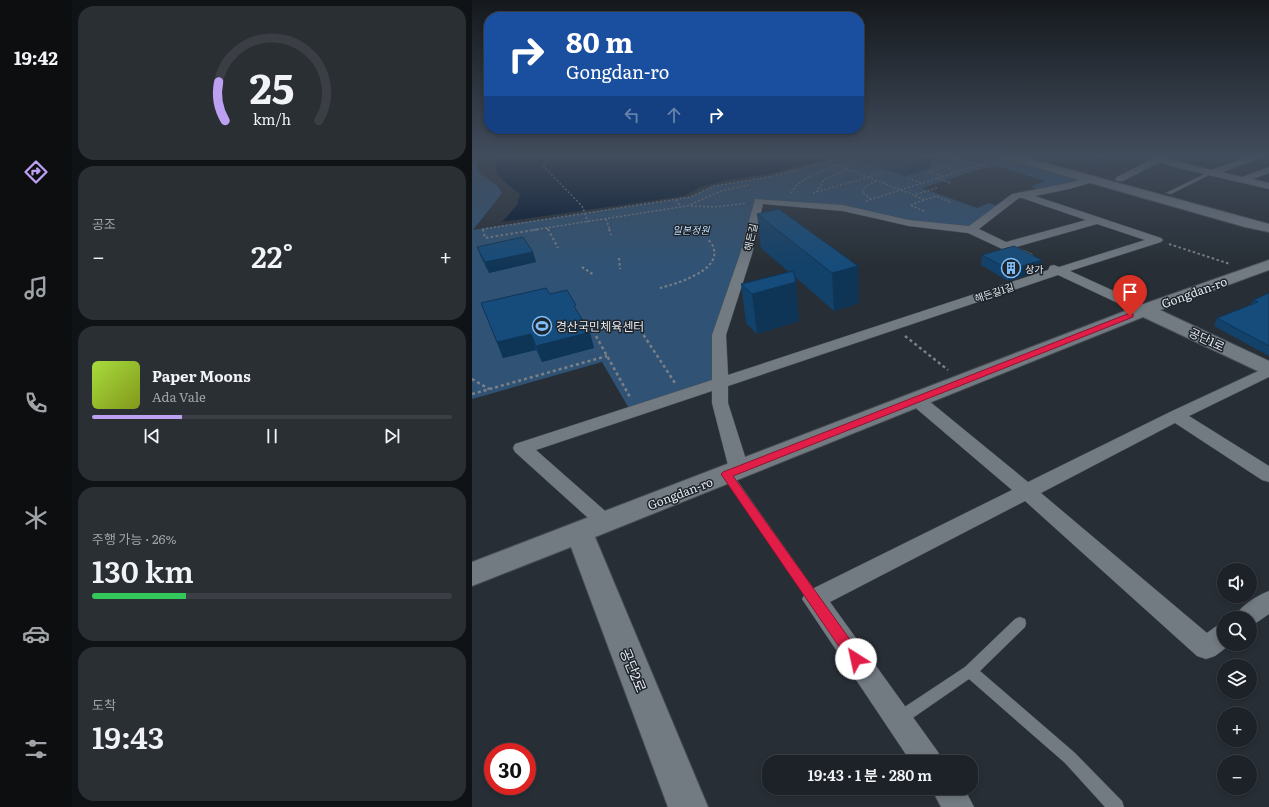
<!DOCTYPE html>
<html lang="ko">
<meta charset="utf-8">
<style>
:root{--surface:#1d2228;--page:#2a2f34;--text:#f1f3f6;--muted:#a0a4a8;--line:#3b3f45;--accent:#bca0f2}
body{margin:0;font-family:Literata,"Noto Sans KR",serif;background:var(--page);color:var(--text);height:100vh;display:flex;flex-direction:column;font-size:15px;white-space:nowrap}
*{box-sizing:border-box;margin:0}
p{font-size:13px;color:var(--muted)}
.icon{flex:none;width:22px;height:22px;fill:none;stroke:currentColor;stroke-width:2;stroke-linecap:round;stroke-linejoin:round}
.map{position:relative;flex:1;overflow:hidden}
.drawer{display:flex;flex-direction:column;gap:6px;padding:6px;background:#101316;width:400px}
.drawer>*{flex:none}
.top-card{position:absolute;left:12px;top:12px;width:380px;height:122px;border-radius:16px;box-shadow:0 2px 6px #0003,0 0 0 1px var(--line);background:#1a4fa0;color:#fff;overflow:hidden}
.buttons{position:absolute;left:745px;top:563px;display:grid;gap:8px}
.buttons a{display:grid;place-items:center;width:40px;height:40px;border-radius:50%;background:var(--surface);box-shadow:0 2px 6px #0003,0 0 0 1px var(--line);font-size:20px}
.speed{position:absolute;left:12px;top:743px;display:flex;gap:8px;font-size:20px;font-weight:700;text-align:center}
.speed>*{display:grid;place-content:center;width:52px;height:52px;border-radius:50%;background:var(--surface);box-shadow:0 2px 6px #0003,0 0 0 1px var(--line);line-height:1}
.speed .limit{border:6px solid #d22;background:#fff;color:#111}
.pin{position:absolute;display:grid;place-items:center;width:34px;height:34px;color:#fff;margin:-41px -17px;border-radius:50% 50% 50% 0;rotate:-45deg;box-shadow:0 0 4px #0007}
.pin .icon{rotate:45deg}
.me{position:absolute;width:44px;margin:-22px;rotate:325deg;stroke-linejoin:round;filter:drop-shadow(0 0 3px #0008)}
.turn{display:flex;align-items:center;gap:14px;height:84px;padding:0 16px;font-size:18px}
.turn .icon{width:52px;height:52px;stroke-width:2.5}
.turn b{display:block;font-size:28px;line-height:34px}
.lanes{display:flex;align-items:center;height:38px;padding:0 16px;background:#0003;justify-content:center;gap:20px;direction:ltr}
.lanes .off{opacity:.35}
.big{font-size:30px;font-weight:600;line-height:1.1}
.drawer .widget{flex:1;display:flex;flex-direction:column;justify-content:center;gap:6px;min-width:0;padding:0 14px;border-radius:16px;background:var(--page)}
.drawer .dial{align-items:center;gap:0}
.dial svg{height:104px;overflow:visible;fill:none;stroke:var(--line);stroke-width:7;stroke-linecap:round;text-anchor:middle}
.dial text{fill:var(--text);stroke:none}
.song{display:flex;align-items:center;gap:12px}
.cover{width:48px;height:48px;border-radius:6px;background:linear-gradient(135deg,hsl(80 70% 55%),hsl(70 70% 35%))}
.played{height:4px;border-radius:2px;background:linear-gradient(90deg,var(--accent) 25%,var(--line) 25%)}
.keys{display:flex;justify-content:space-around;direction:ltr}
.heat{display:flex;justify-content:space-between;align-items:center;font-size:22px;direction:ltr}
.charge{height:6px;border-radius:3px;background:linear-gradient(90deg,#34c759 26%,var(--line) 0)}
.trip{position:absolute;left:290px;top:755px;width:216px;height:40px;border-radius:16px;background:var(--surface);box-shadow:0 2px 6px #0003,0 0 0 1px var(--line);font-weight:600;line-height:40px;text-align:center}
main{display:flex;flex:1;min-height:0}
.menu{display:flex;flex-direction:column;width:72px;justify-content:space-around;align-items:center;background:#0c0e10;color:var(--muted)}
.menu .icon{width:28px;height:28px}
.menu .selected{color:var(--accent)}
.menu b{font-size:18px;color:var(--text)}
.map>svg:first-child{display:block}
</style>
<main>
<nav class="menu">
<b>19:42</b>
<svg class="icon selected" aria-label="directions" viewBox="0 0 24 24"><path d="M12 3l9 9-9 9-9-9zM9 14v-3h6M13 9l2 2-2 2"/></svg>
<svg class="icon" aria-label="music" viewBox="0 0 24 24"><path d="M9 18V5l10-2v13"/><circle cx="6" cy="18" r="3"/><circle cx="16" cy="16" r="3"/></svg>
<svg class="icon" aria-label="phone" viewBox="0 0 24 24"><path d="M5 4h4l2 5-3 2q2 4 5 5l2-3 5 2v4C11 20 4 13 5 4z"/></svg>
<svg class="icon" aria-label="climate" viewBox="0 0 24 24"><path d="M12 3v18M4 7l16 10M4 17L20 7"/></svg>
<svg class="icon" aria-label="car" viewBox="0 0 24 24"><path d="M5 17H2v-5l4-1 3-4h7l3 4 3 1v5h-3M9 17h6M6 11h13"/><circle cx="7" cy="17" r="2"/><circle cx="17" cy="17" r="2"/></svg>
<svg class="icon" aria-label="filters" viewBox="0 0 24 24"><path d="M4 7h16M4 17h16"/><circle cx="9" cy="7" r="2"/><circle cx="15" cy="17" r="2"/></svg>
</nav>
<section class="drawer">
<div class="widget dial"><svg viewBox="0 0 100 80">
<path d="M14 69A42 42 0 1 1 86 69"/>
<path d="M14 69A42 42 0 0 1 9 39" stroke="#bca0f2"/>
<text x="50" y="56" font-size="32" font-weight="700">25</text>
<text x="50" y="72" font-size="11">km/h</text>
</svg></div>
<div class="widget"><p>공조</p>
<div class="heat"><a>−</a><b class="big">22°</b><a>+</a></div>
</div>
<div class="widget">
<div class="song"><i class="cover"></i><div><b>Paper Moons</b><p>Ada Vale</p></div></div>
<div class="played"></div>
<div class="keys"><svg class="icon" aria-label="previous" viewBox="0 0 24 24"><path d="M18 5L8 12l10 7zM5 5v14"/></svg><svg class="icon" aria-label="pause" viewBox="0 0 24 24"><path d="M8 5v14M16 5v14"/></svg><svg class="icon" aria-label="next" viewBox="0 0 24 24"><path d="M6 5l10 7-10 7zM19 5v14"/></svg></div>
</div>
<div class="widget"><p>주행 가능 · 26%</p><b class="big">130 km</b><div class="charge"></div></div>
<div class="widget"><p>도착</p><b class="big">19:43</b></div>
</section>
<div class="map">
<svg width="797" height="807" viewBox="0 0 797 807">
<rect width="100%" height="100%" fill="#272e35"/>
<path fill="#305375" d="M0,155H13L4,164L8,174L26,186L30,193L1,230L218,197L242,186L296,177L379,155H531L618,180L571,191L559,187L573,181L520,165L450,188L505,208L517,203L530,207L499,230L437,223L371,208L287,201L247,335L248,383L159,412L130,362L0,399Z"/>
<path fill="#00142c" d="M35,155H368L296,174L256,180L229,187L212,196L30,222L45,205L48,194L29,179L22,167L26,158Z"/>
<g fill="none" stroke-linecap="round" stroke-linejoin="round">
<g stroke="#474d52" stroke-width="1">
<path id="lane" d="M737,172L741,173L699,194L694,193Z
M255,471L259,472L346,595L348,599L346,603L342,604L338,603L251,476L250,474L251,472Z
M548,617L553,619L554,623L553,627L508,671L603,753L650,801L652,807H633L593,763L497,679L432,724L427,726L422,724L420,719L422,714L493,667L543,619Z"/>
</g>
<g stroke="#474d52" stroke-width="1">
<path id="street" d="M673,155H696L694,158L739,170L781,155H793L792,157L750,172L770,177L797,167V173L781,179L797,183V189L702,167L688,162L651,181H645L643,179L645,177L680,159Z
M618,177L623,180L621,182L597,189L563,196L689,238L691,240L689,242L598,271L677,307L679,310L677,313L672,314L667,313L586,275L256,386V403L277,469L274,474L267,475L260,474L257,469L240,403V391L64,450L140,517L143,522L140,527L133,530L126,527L43,452L41,448L43,444L240,380V335L268,254L283,199L371,205L437,220L497,226L540,194L596,183ZM547,198H550L614,220L534,242L507,229ZM291,204L371,211L437,226L496,233L556,261L560,260L562,257L560,254L544,247L625,224L673,240L587,267L582,265L578,266L576,270L256,375L254,335L280,254Z
M797,366V377L717,416L797,466V482L790,480L703,423L569,493L735,633L743,627L752,624V644H759L743,656L734,659L725,656L553,501L358,602L466,752L470,762H439L330,599L334,592L540,490L439,404L437,400L439,396L445,395L451,396L556,482L698,412Z
M797,591V614L778,627V618H762C768,606 784,596 797,591Z
M459,788H492L502,807H469Z"/>
</g>
<g stroke="#474d52" stroke-width="2">
<path id="secondary" d="M525,155H544L797,224V232L773,227L527,157Z
M797,260V270L688,310L797,361V375L790,373L671,317L123,537L236,807H196L99,547L0,586V562L666,306Z"/>
</g>
<path stroke="#7b8087" stroke-width="1.5" stroke-dasharray="2 2" stroke-linecap="butt" d="M84,155L73,163L72,167L110,206L116,222
M454,155L494,161L519,168L520,170
M457,162L484,171
M362,164L442,195L465,188
M470,176L457,172L471,167
M436,178L449,183
M465,178L479,183
M344,192L352,180L376,169
M319,193L325,185L333,179L364,165
M341,193L414,172
M443,196L453,200
M399,199L390,192L394,186L405,181
M204,200L209,207
M394,201L519,161
M219,206L242,207L274,203
M452,211L438,205L464,196L478,202
M134,219L138,230
M75,228L76,230
M11,230V229L218,197L242,186L296,177L379,155
M61,230L215,206L249,191L277,185"/>
<path stroke="#7b8087" stroke-width="2" stroke-dasharray="2.5 2.5" stroke-linecap="butt" d="M11,229L13,238L68,229
M76,229L86,248
M137,229L139,235
M697,244L758,264
M147,258L148,269
M110,267L122,275
M188,288C204,284 247,271 242,250C242,246 238,242 236,239"/>
<path stroke="#7b8087" stroke-width="2.5" stroke-dasharray="3 3" stroke-linecap="butt" d="M165,325L203,383
M124,336L159,399
M433,336L476,370
M0,379L17,389
M0,394L135,356"/>
<use href="#lane" fill="#727a82" fill-rule="evenodd"/>
<use href="#street" fill="#727a82" fill-rule="evenodd"/>
<use href="#secondary" fill="#727a82" fill-rule="evenodd"/>
</g>
<path fill="#12416a" d="M387,155H455L458,169L433,176L388,161Z
M595,155H641L622,162Z
M307,209L387,303L362,311L323,277L327,321L285,334L274,323L269,284L317,272L289,248L285,214Z
M5,247L61,252L64,262L17,273L9,258Z
M510,255L568,271L536,281L509,265Z
M797,293V356L742,326L745,318L779,305L781,300Z
M78,294L105,311L122,348L70,362L64,350L31,358L9,303Z"/>
<path fill="#0f3556" d="M624,155H641L622,162Z
M459,157L458,169L433,176L434,165Z
M61,252L64,262L17,273L13,262Z
M570,260L568,271L536,281L538,270Z
M386,266L387,303L362,311L360,273Z
M324,282L327,321L285,334L280,294Z
M118,332L122,348L70,362L64,346Z
M59,334L64,350L31,358L25,342Z"/>
<path fill="#154c7b" stroke="#0f3556" d="M404,155H455L459,157L434,165Z
M307,209L386,266L360,273L285,214Z
M51,237L61,252L13,262L5,247Z
M542,246L570,260L538,270L510,255Z
M321,271L324,282L280,294L269,284Z
M74,288L78,294L95,290L104,305L102,306L118,332L64,346L59,334L25,342L9,303Z
M797,293V346L745,318L786,302L781,300Z"/>
<linearGradient id="sky" x2="0" y2="1"><stop stop-color="#15191d"/><stop offset="0.58" stop-color="#414c5c"/><stop offset="1" stop-color="#414c5c" stop-opacity="0"/></linearGradient>
<rect width="797" height="268" fill="url(#sky)"/>
<path fill="#e11d48" stroke="#92132f" d="M658,313L661,314V317L261,476L389,655L391,659L389,664L384,665L379,664L251,477L249,474L251,472Z"/>
<defs>
<g id="building-ring" transform="scale(1)"><circle r="9.5" fill="#1d242b" stroke="#7fbdfa" stroke-width="1.5"/><path d="M-4-6H4V6H1V3H-1V6H-4ZM-2.5-4.3h1.7v1.8h-1.7ZM.8-4.3h1.7v1.8H.8ZM-2.5-1h1.7V.8h-1.7ZM.8-1h1.7V.8H.8Z" fill="#7fbdfa"/></g>
<g id="stadium-ring" transform="scale(1)"><circle r="9.5" fill="#1d242b" stroke="#7fbdfa" stroke-width="1.5"/><path d="M0-5a6.5 5 0 1 0 0 10a6.5 5 0 1 0 0-10ZM-3.5-1.8h7v3.6h-7Z" fill="#7fbdfa"/></g>
</defs>
<g fill-rule="evenodd">
<use href="#building-ring" x="539" y="268"/>
<use href="#stadium-ring" x="70" y="326"/>
</g>
<g text-anchor="middle" dominant-baseline="central" stroke-width="3" stroke-linejoin="round" paint-order="stroke">
<g font-size="10" font-style="italic" fill="#c3e0fe" stroke="#1d242b">
<text x="219" y="229">일본정원</text>
</g>
<g font-size="10" fill="#e4e8ed" stroke="#1d242b">
<text transform="translate(278 237) rotate(-77)">해든길</text>
<text transform="translate(522 292) rotate(-18)">해든길1길</text>
</g>
<g font-size="10" fill="#e4e8ed" stroke="#1d242b" text-anchor="start">
<text x="553" y="268">상가</text>
</g>
<g font-size="12" fill="#e4e8ed" stroke="#1d242b">
<text transform="translate(722 292) rotate(-20)">Gongdan-ro</text>
<text transform="translate(735 339) rotate(25)">공단1로</text>
<text transform="translate(208 493) rotate(-21)">Gongdan-ro</text>
</g>
<g font-size="12" fill="#e4e8ed" stroke="#1d242b" text-anchor="start">
<text x="84" y="326">경산국민체육센터</text>
</g>
<g font-size="14" fill="#e4e8ed" stroke="#1d242b">
<text transform="translate(162 670) rotate(68)">공단2로</text>
</g>
</g>
</svg>
<div class="buttons">
<a><svg class="icon" aria-label="sound" viewBox="0 0 24 24"><path d="M4 9h4l5-4v14l-5-4H4zM17 9q2 3 0 6"/></svg></a>
<a><svg class="icon" aria-label="search" viewBox="0 0 24 24"><circle cx="10" cy="10" r="6"/><path d="M15 15l6 6"/></svg></a>
<a><svg class="icon" aria-label="layers" viewBox="0 0 24 24"><path d="M12 4l9 5-9 5-9-5zM3 14l9 5 9-5"/></svg></a>
<a>+</a>
<a>−</a>
</div>
<div class="speed"><div class="limit">30</div></div>
<div class="pin" style="left:658px;top:316px;background:#d93025"><svg class="icon" aria-label="arrive" viewBox="0 0 24 24"><path d="M6 21V4h12l-3 4 3 4H6"/></svg></div>
<svg class="me" style="left:384px;top:659px" viewBox="-20 -20 40 40"><circle r="19" fill="#fff"/><path d="M0-13L10 11 0 6-10 11z" fill="#e11d48"/></svg>
<div class="trip">19:43 · 1 분 · 280 m</div>
<div class="top-card">
<div class="turn"><svg class="icon" aria-label="right" viewBox="0 0 24 24"><path d="M7 20v-9h11M14 6l5 5-5 5"/></svg><div><b>80 m</b>Gongdan-ro</div></div>
<div class="lanes"><svg class="icon off" aria-label="left" viewBox="0 0 24 24"><path d="M17 20v-9H6M10 6l-5 5 5 5"/></svg><svg class="icon off" aria-label="ahead" viewBox="0 0 24 24"><path d="M12 20V5M6 11l6-6 6 6"/></svg><svg class="icon" aria-label="right" viewBox="0 0 24 24"><path d="M7 20v-9h11M14 6l5 5-5 5"/></svg></div>
</div>
</div>
</main>
